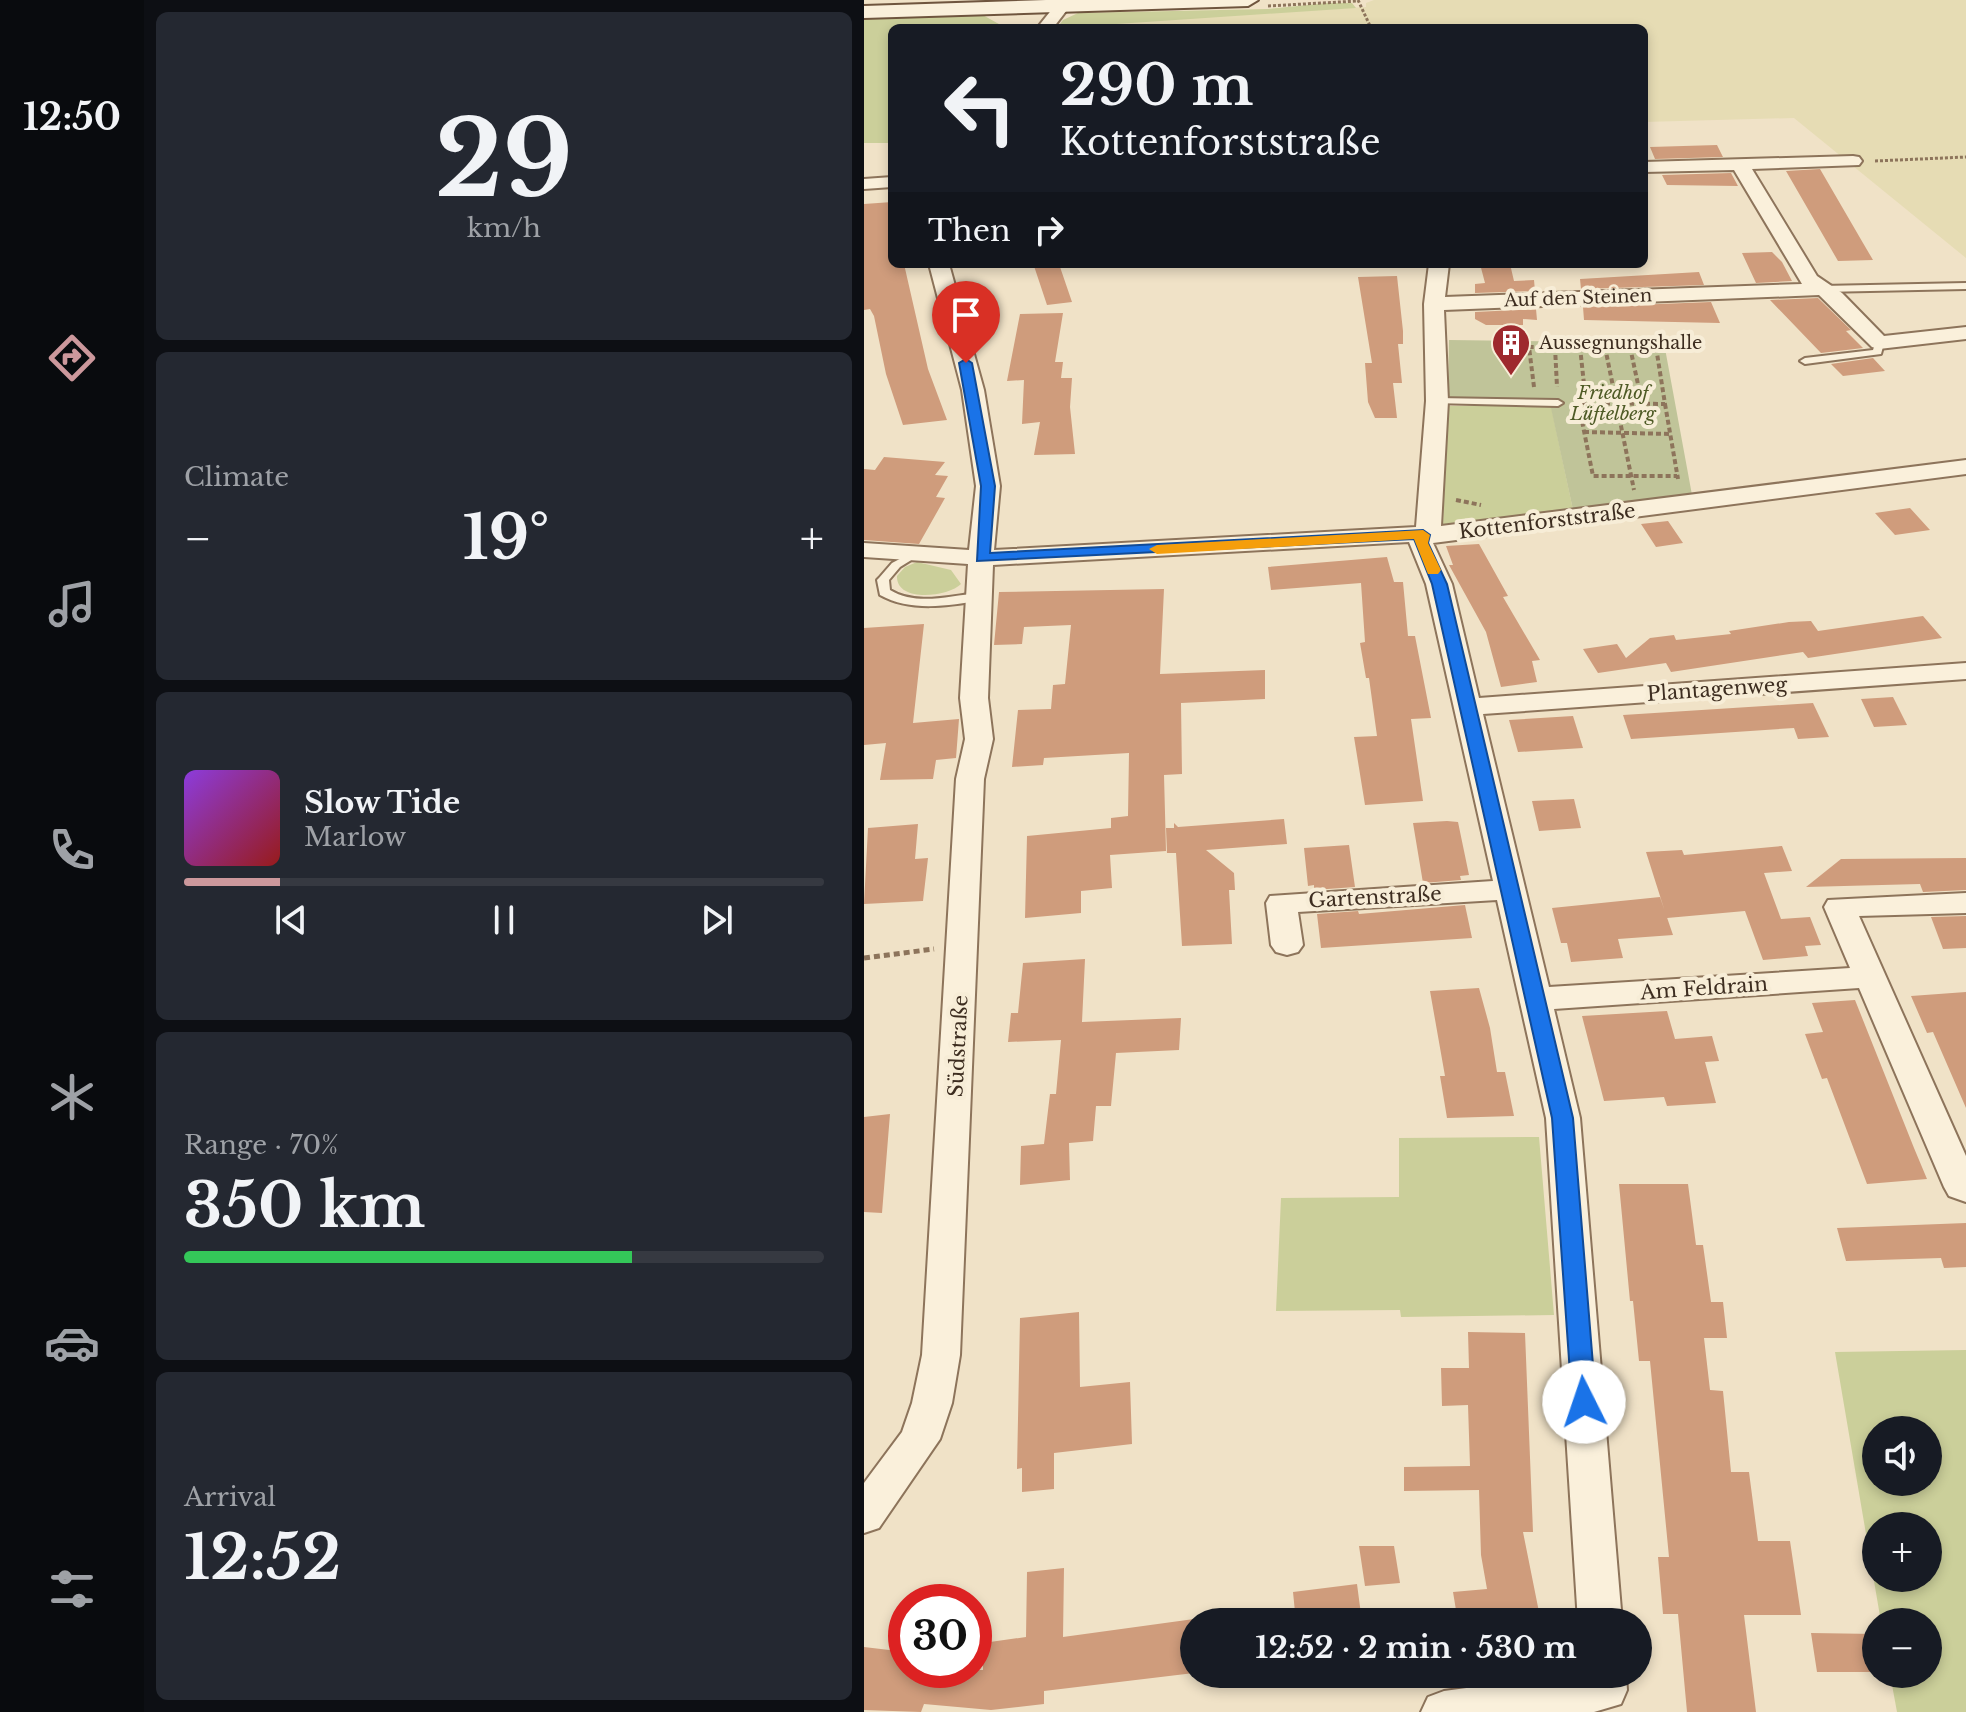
<!DOCTYPE html>
<meta charset="utf-8">
<style>
:root{--surface:#171b24;--page:#242831;--text:#f1f3f6;--muted:#9ea1a6;--line:#363941;--accent:#cc989c}
body{margin:0;font-family:"Libre Baskerville",serif;background:var(--page);color:var(--text);height:100vh;display:flex;flex-direction:column;font-size:30px;white-space:nowrap}
*{box-sizing:border-box;margin:0}
p{font-size:26px;color:var(--muted)}
.icon{flex:none;width:44px;height:44px;fill:none;stroke:currentColor;stroke-width:2;stroke-linecap:round;stroke-linejoin:round}
.map{position:relative;flex:1;overflow:hidden}
.side{display:flex;flex-direction:column;gap:12px;padding:12px;background:#0d0f14;width:720px}
.side>*{flex:none}
.guide{position:absolute;left:24px;top:24px;width:760px;height:244px;border-radius:12px;box-shadow:0 4px 12px #0003;background:#171b24;color:var(--text);overflow:hidden}
.controls{position:absolute;left:998px;top:1416px;display:grid;gap:16px}
.controls a{display:grid;place-items:center;width:80px;height:80px;border-radius:50%;background:var(--surface);box-shadow:0 4px 12px #0003;font-size:40px}
.speed{position:absolute;left:24px;top:1584px;display:flex;gap:16px;font-size:40px;font-weight:700;text-align:center}
.speed>*{display:grid;place-content:center;width:104px;height:104px;border-radius:50%;background:var(--surface);box-shadow:0 4px 12px #0003;line-height:1}
.speed .limit{border:12px solid #d22;background:#fff;color:#111}
.pin{position:absolute;display:grid;place-items:center;width:68px;height:68px;color:#fff;margin:-82px -34px;border-radius:50% 50% 50% 0;rotate:-45deg;box-shadow:0 0 8px #0007}
.pin .icon{rotate:45deg}
.me{position:absolute;width:88px;margin:-44px;rotate:356deg;stroke-linejoin:round;filter:drop-shadow(0 0 6px #0008)}
.turn{display:flex;align-items:center;gap:28px;height:168px;padding:0 40px;font-size:36px}
.turn .icon{width:104px;height:104px;stroke-width:2.5}
.turn b{display:block;font-size:56px;line-height:68px}
.then{display:flex;align-items:center;height:76px;padding:0 40px;background:#0003;gap:16px;font-size:30px}
.big{font-size:60px;font-weight:700;line-height:1.1}
.side .widget{flex:1;display:flex;flex-direction:column;justify-content:center;gap:12px;min-width:0;padding:0 28px;border-radius:12px;background:var(--page)}
.side .dial{align-items:center;gap:0}
.dial b{font-size:104px;line-height:1}
.song{display:flex;align-items:center;gap:24px}
.cover{width:96px;height:96px;border-radius:12px;background:linear-gradient(135deg,hsl(270 70% 55%),hsl(0 70% 35%))}
.played{height:8px;border-radius:4px;background:linear-gradient(90deg,var(--accent) 15%,var(--line) 15%)}
.keys{display:flex;justify-content:space-around;direction:ltr}
.heat{display:flex;justify-content:space-between;align-items:center;font-size:44px;direction:ltr}
.charge{height:12px;border-radius:6px;background:linear-gradient(90deg,#34c759 70%,var(--line) 0)}
.trip{position:absolute;left:316px;top:1608px;width:472px;height:80px;border-radius:40px;background:var(--surface);box-shadow:0 4px 12px #0003;font-weight:700;line-height:80px;text-align:center}
main{display:flex;flex:1;min-height:0}
.tabs{display:flex;flex-direction:column;width:144px;justify-content:space-around;align-items:center;background:#090b0e;color:var(--muted)}
.tabs .icon{width:56px;height:56px}
.tabs .current{color:var(--accent)}
.tabs b{font-size:36px;color:var(--text)}
.map>svg:first-child{display:block}
</style>
<main>
<nav class="tabs">
<b>12:50</b>
<svg class="icon current" aria-label="directions" viewBox="0 0 24 24"><path d="M12 3l9 9-9 9-9-9zM9 14v-3h6M13 9l2 2-2 2"/></svg>
<svg class="icon" aria-label="music" viewBox="0 0 24 24"><path d="M9 18V5l10-2v13"/><circle cx="6" cy="18" r="3"/><circle cx="16" cy="16" r="3"/></svg>
<svg class="icon" aria-label="phone" viewBox="0 0 24 24"><path d="M5 4h4l2 5-3 2q2 4 5 5l2-3 5 2v4C11 20 4 13 5 4z"/></svg>
<svg class="icon" aria-label="climate" viewBox="0 0 24 24"><path d="M12 3v18M4 7l16 10M4 17L20 7"/></svg>
<svg class="icon" aria-label="car" viewBox="0 0 24 24"><path d="M5 17H2v-5l4-1 3-4h7l3 4 3 1v5h-3M9 17h6M6 11h13"/><circle cx="7" cy="17" r="2"/><circle cx="17" cy="17" r="2"/></svg>
<svg class="icon" aria-label="filters" viewBox="0 0 24 24"><path d="M4 7h16M4 17h16"/><circle cx="9" cy="7" r="2"/><circle cx="15" cy="17" r="2"/></svg>
</nav>
<section class="side">
<div class="widget dial"><b>29</b><p>km/h</p></div>
<div class="widget"><p>Climate</p>
<div class="heat"><a>−</a><b class="big">19°</b><a>+</a></div>
</div>
<div class="widget">
<div class="song"><i class="cover"></i><div><b>Slow Tide</b><p>Marlow</p></div></div>
<div class="played"></div>
<div class="keys"><svg class="icon" aria-label="previous" viewBox="0 0 24 24"><path d="M18 5L8 12l10 7zM5 5v14"/></svg><svg class="icon" aria-label="pause" viewBox="0 0 24 24"><path d="M8 5v14M16 5v14"/></svg><svg class="icon" aria-label="next" viewBox="0 0 24 24"><path d="M6 5l10 7-10 7zM19 5v14"/></svg></div>
</div>
<div class="widget"><p>Range · 70%</p><b class="big">350 km</b><div class="charge"></div></div>
<div class="widget"><p>Arrival</p><b class="big">12:52</b></div>
</section>
<div class="map">
<svg width="1102" height="1712" viewBox="0 0 1102 1712">
<rect width="100%" height="100%" fill="#f0e2c7"/>
<path fill="#e6dcb4" d="M510,0H1102V258L930,118L780,122V28H215L219,24L502,7V3Z"/>
<path fill="#cbcf9a" fill-rule="evenodd" d="M463,3H488L492,8L193,28L199,20L214,13L404,9Z
M117,14L142,28H28V143H0V18Z
M583,406H687L709,510L579,525Z
M53,562L87,570L97,584C84,597 32,603 33,576L41,567Z
M675,1137L690,1315L537,1317L536,1310L412,1311L417,1198L535,1197V1138Z
M1102,1350V1712H1033L1026,1674H1064V1622H1017L971,1352ZM1012,1430H1064V1482H1012ZM1012,1526H1064V1578H1012Z"/>
<path fill="#c0c499" d="M585,340L800,343L828,495L709,510L685,399H584Z"/>
<path fill="#cf9c7c" d="M853,145L859,157L791,159L786,147Z
M956,169L999,243L1009,260L974,261L922,171Z
M867,173L874,186L803,185L798,175Z
M28,202V264H40L64,369L83,420L39,425L22,374L10,316L6,309L0,310V204Z
M908,252L918,262L928,281L892,283L878,253Z
M195,264L208,302L183,305L170,266Z
M616,264H646L650,281L670,280L671,291L611,293V284L621,283Z
M835,272L840,285L717,289L716,279Z
M533,276L539,331V344H534L538,383H529L533,418H511L504,402L501,363H508L494,277Z
M954,298L987,330L982,331L999,348L957,353L906,300Z
M847,302L856,323L720,320L719,307Z
M672,309L673,320L659,319V325H622L611,319V312Z
M199,313L191,362H199L197,378H208L206,407L211,454L170,455L176,422L158,424L160,380L143,381L156,314Z
M1009,358L1021,371L979,376L967,364Z
M20,457L81,462L71,475L84,476L72,497L81,498L55,544L0,540V469L11,470Z
M1046,508L1066,530L1031,535L1011,513Z
M804,521L819,543L792,547L777,524Z
M615,544L644,596L639,597L676,660L668,661L673,682L637,687L622,632L585,565H589L582,546Z
M523,557L530,582H539L544,636H551L567,718L547,719L559,801L501,805L490,737L513,736L505,678H502L496,643L501,642L497,583L407,590L404,567Z
M300,589L296,674L401,670V699L317,703L318,774L300,775L302,851L246,855L248,888L217,891V913L161,918L163,836L247,828V818L264,816L265,753L180,758L179,765L148,767L154,710L187,709L189,685L201,684L207,625L160,627L158,644L130,645L135,592Z
M1059,616L1078,638L944,658L939,652L807,672L802,663L734,673L719,649L753,644L762,658L786,638L810,635L812,640L867,634L865,631L925,622L947,621L954,631Z
M60,624L49,723L95,719L92,758L72,760L69,779L16,780L22,743L0,745V628Z
M1029,697L1043,725L1010,727L997,699Z
M949,703L965,737L934,739L930,728L767,739L759,715Z
M709,716L719,748L654,752L645,720Z
M710,799L717,828L675,831L668,801Z
M420,819L423,844L342,850L370,873L371,890H365L368,944L318,946L312,853H303L302,828H310V823L314,827Z
M583,821L594,822L605,875L596,876L597,880L559,883L549,823Z
M54,824L51,859L64,858L59,901L0,904L4,828Z
M485,845L491,887L450,890V885L444,886L440,848Z
M918,846L928,871L900,873L917,919L946,917L957,945L941,946L944,956L899,960L881,911L803,918L782,852L818,850L820,855Z
M1102,858V890L1059,892L1056,884L942,887L977,859Z
M796,897L809,935L754,939L759,958L707,962L703,943H697L688,908Z
M601,905L608,938L457,948L453,914L494,911L495,914Z
M1102,916V948L1079,949L1067,917Z
M221,959L218,1022L317,1018L315,1050L252,1053L247,1106H232L229,1141L205,1143L206,1180L156,1185L157,1146L180,1144L186,1094H192L197,1040L144,1042L147,1013H154L159,963Z
M615,988L626,1028L633,1072H641L650,1116L583,1118L576,1076H581L566,991Z
M1102,992V1108L1069,1032L1063,1033L1047,996Z
M991,1000L1050,1148L1063,1179L1003,1184L963,1078L958,1079L941,1034L959,1032L948,1003Z
M803,1011L811,1039L848,1036L855,1061L841,1062L852,1103L803,1106L800,1097L740,1101L718,1016Z
M26,1114L18,1213L0,1212V1117Z
M755,1184H824L832,1245H839L847,1302H859L863,1338H840L846,1390L859,1391L867,1472H885L894,1541H926L937,1615H880L892,1712H823L814,1614H799L794,1557H805L786,1361H775L769,1301H766Z
M1102,1223V1267L1080,1268L1077,1258L982,1261L973,1228Z
M215,1312L216,1387L266,1382L268,1444L190,1453V1489L158,1492V1468L153,1469L156,1318Z
M604,1332L661,1333L669,1532H659L677,1622H594L589,1592L623,1589L617,1555L615,1490L540,1491V1467L606,1466L604,1405L578,1406L577,1368H605Z
M495,1546H530L536,1583L501,1586Z
M200,1568L199,1637L330,1619V1673L180,1691V1704L127,1710L60,1704L57,1712L0,1710V1647L42,1652V1670H119V1643L162,1637L163,1572Z
M493,1584L498,1622H432L429,1592Z
M947,1633L1012,1634V1672H953Z"/>
<g fill="none" stroke-linecap="round" stroke-linejoin="round">
<g stroke="#8d745b" stroke-width="4">
<path id="lane" d="M1102,283V289L958,292L953,289L958,286Z
M1012,341L1020,343L1017,354L941,364L936,361L941,358L1009,350Z
M573,398L694,400L699,403L694,406L569,403V399Z
M51,551L57,554L36,567L25,580L26,590C52,606 85,596 114,593L118,594V600C85,606 46,612 16,595L13,580L15,578L28,563Z"/>
</g>
<g stroke="#8d745b" stroke-width="4">
<path id="street" d="M198,1L206,6L189,28H173L193,3Z
M989,156L995,157L998,161L995,165L888,169L953,276L978,293L1020,336L1102,327V339L1015,349L1008,347L955,295L580,310L584,401L577,526L1102,460V474L569,543L588,584L615,698L1102,663V679L619,714L685,987L986,968L960,907L964,900L1102,893V913L995,916L1102,1156V1202L1085,1196L1080,1187L995,988L690,1009L716,1118L758,1622H714L682,1118L633,900L434,912L439,945L434,952L423,955L412,952L407,945L402,903L406,896L629,881L562,584L545,542L129,565L124,698L129,739L120,779L96,1355L88,1403L76,1439L15,1528L0,1533V1483L38,1432L48,1403L58,1355L92,779L101,739L96,698L104,564L0,557V543L105,550L112,486L98,390L65,264H85L120,390L136,486L130,550L552,527L562,401L560,304L565,264H585L581,297L938,284L870,170L780,172V162Z
M28,177V187L0,189V179Z
M708,1674H762L763,1690L757,1704L730,1712H557L564,1697L580,1691Z"/>
</g>
<g stroke="#6f553e" stroke-width="4">
<path id="secondary" d="M182,0H394L384,6L0,18V6Z"/>
</g>
<path stroke="#8d745b" stroke-width="3" stroke-dasharray="3 2" stroke-linecap="butt" d="M494,0L507,28
M404,6L494,1
M1011,161L1102,157"/>
<path stroke="#8d745b" stroke-width="4" stroke-dasharray="5 3" stroke-linecap="butt" d="M691,347L693,387
M716,347L722,403
M741,347L770,490
M766,347L778,403
M670,387L665,347H792L801,404L712,403
M801,404L814,479
M715,406L729,476H813
M720,432L808,434
M592,500L617,505"/>
<path stroke="#8d745b" stroke-width="5" stroke-dasharray="6 4" stroke-linecap="butt" d="M0,958L70,949"/>
<use href="#lane" fill="#faf0db" fill-rule="evenodd"/>
<use href="#street" fill="#faf0db" fill-rule="evenodd"/>
<use href="#secondary" fill="#faf0db" fill-rule="evenodd"/>
</g>
<path fill="#1a73e8" stroke="#114b97" stroke-width="2" d="M102,359L108,363L131,486L126,553L559,530L566,535L564,543L583,584L709,1118L732,1402L728,1409L720,1411L711,1409L708,1402L688,1118L568,584L550,539L113,561L117,486L95,363Z"/>
<path fill="#f59e0b" d="M559,530L566,535L564,543L577,570L574,574H564L550,539L293,554L285,549L293,545Z"/>
<defs>
<g id="building-pin" transform="scale(2)"><path d="M0 17L-7.5 6A9.5 9.5 0 1 1 7.5 6Z" fill="#9e292e" stroke="#f7edd7"/><path d="M-4-6H4V6H1V3H-1V6H-4ZM-2.5-4.3h1.7v1.8h-1.7ZM.8-4.3h1.7v1.8H.8ZM-2.5-1h1.7V.8h-1.7ZM.8-1h1.7V.8H.8Z" fill="#fff"/></g>
</defs>
<g fill-rule="evenodd">
<use href="#building-pin" x="647" y="343"/>
</g>
<g text-anchor="middle" dominant-baseline="central" stroke-width="8" stroke-linejoin="round" paint-order="stroke">
<g font-size="18" fill="#3d2d20" stroke="#f7edd7">
<text transform="translate(714 298) rotate(-2)">Auf den Steinen</text>
</g>
<g font-size="18" fill="#3d2d20" stroke="#f7edd7" text-anchor="start">
<text x="675" y="343">Aussegnungshalle</text>
</g>
<g font-size="18" font-style="italic" fill="#4e5a25" stroke="#f7edd7">
<text x="749" y="393">Friedhof<tspan x="749" dy="21">Lüftelberg</tspan></text>
</g>
<g font-size="20" fill="#3d2d20" stroke="#f7edd7">
<text transform="translate(683 521) rotate(-7)">Kottenforststraße</text>
<text transform="translate(853 689) rotate(-4)">Plantagenweg</text>
<text transform="translate(511 897) rotate(-3)">Gartenstraße</text>
<text transform="translate(840 988) rotate(-4)">Am Feldrain</text>
<text transform="translate(94 1046) rotate(-87)">Südstraße</text>
</g>
</g>
</svg>
<div class="controls">
<a><svg class="icon" aria-label="sound" viewBox="0 0 24 24"><path d="M4 9h4l5-4v14l-5-4H4zM17 9q2 3 0 6"/></svg></a>
<a>+</a>
<a>−</a>
</div>
<div class="speed"><div class="limit">30</div></div>
<div class="pin" style="left:102px;top:363px;background:#d93025"><svg class="icon" aria-label="arrive" viewBox="0 0 24 24"><path d="M6 21V4h12l-3 4 3 4H6"/></svg></div>
<svg class="me" style="left:720px;top:1402px" viewBox="-20 -20 40 40"><circle r="19" fill="#fff"/><path d="M0-13L10 11 0 6-10 11z" fill="#1a73e8"/></svg>
<div class="trip">12:52 · 2 min · 530 m</div>
<div class="guide">
<div class="turn"><svg class="icon" aria-label="left" viewBox="0 0 24 24"><path d="M17 20v-9H6M10 6l-5 5 5 5"/></svg><div><b>290 m</b>Kottenforststraße</div></div>
<div class="then">Then<svg class="icon" aria-label="right" viewBox="0 0 24 24"><path d="M7 20v-9h11M14 6l5 5-5 5"/></svg></div>
</div>
</div>
</main>
